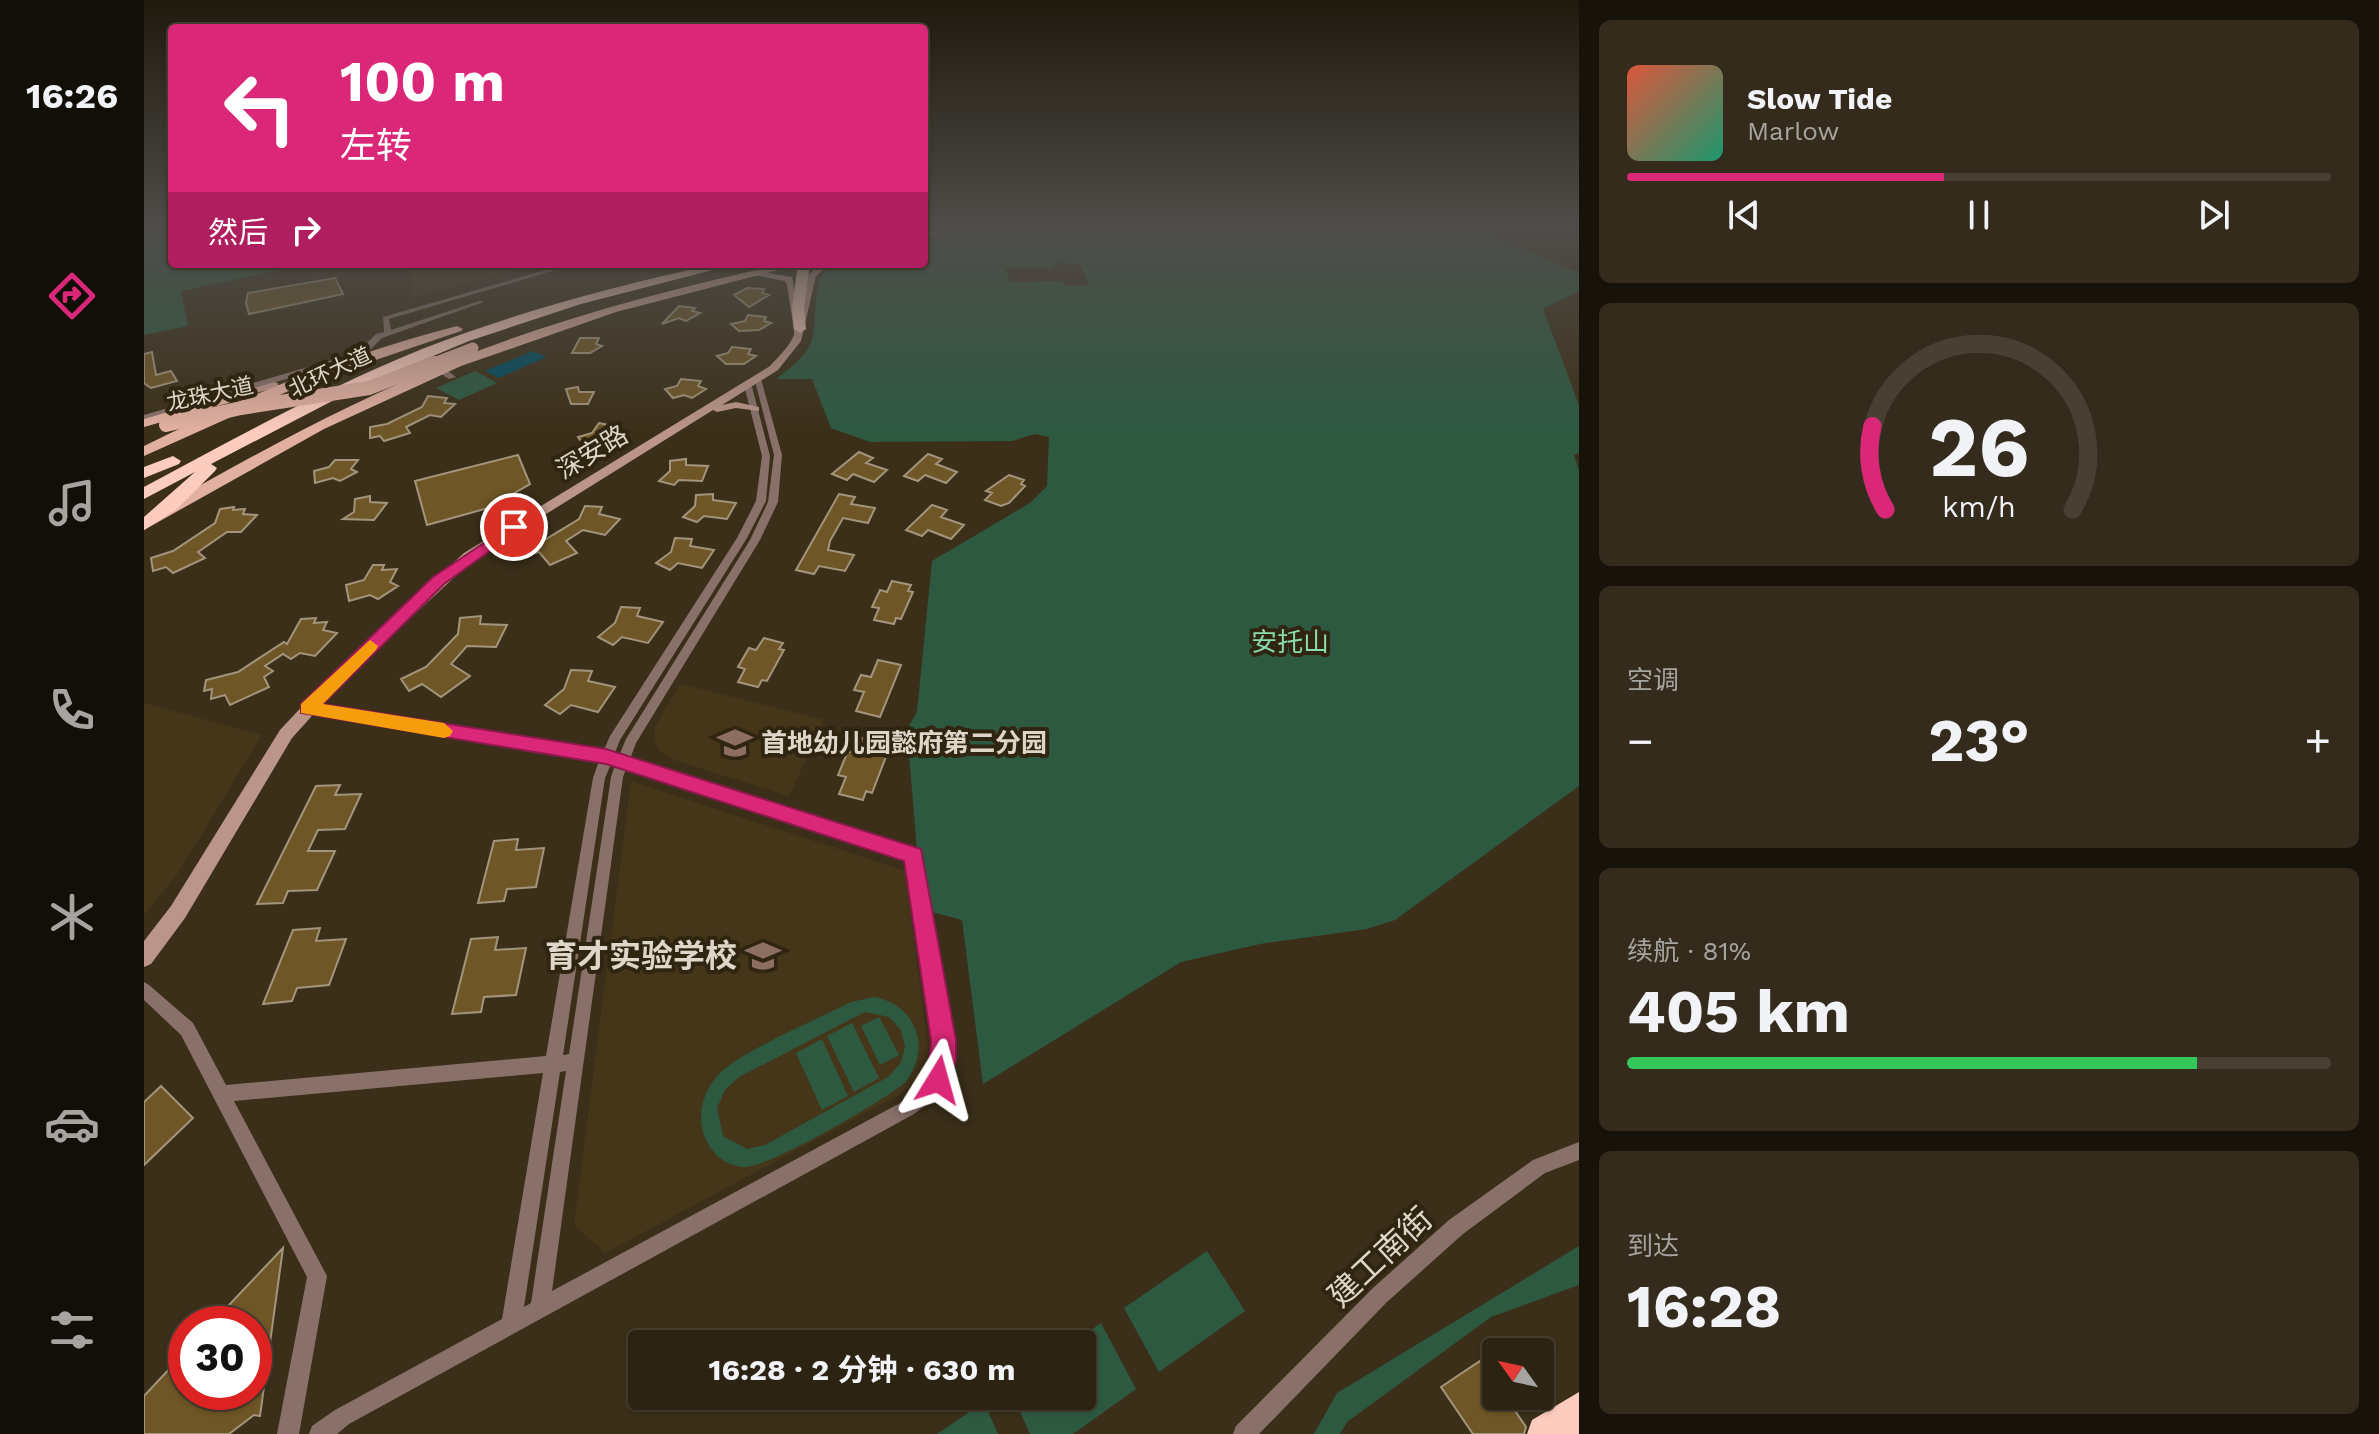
<!DOCTYPE html>
<html lang="zh">
<meta charset="utf-8">
<style>
:root{--surface:#2c2313;--page:#342b1c;--text:#f1f3f6;--muted:#a6a4a0;--line:#484033;--accent:#db2777}
body{margin:0;font-family:"Work Sans","Noto Sans SC",sans-serif;background:var(--page);color:var(--text);height:100vh;display:flex;flex-direction:column;font-size:30px;white-space:nowrap}
*{box-sizing:border-box;margin:0}
p{font-size:26px;color:var(--muted)}
.icon{flex:none;width:44px;height:44px;fill:none;stroke:currentColor;stroke-width:2;stroke-linecap:round;stroke-linejoin:round}
.map{position:relative;flex:1;overflow:hidden}
.sheet{display:flex;flex-direction:column;gap:20px;padding:20px;background:#18130a;width:800px}
.sheet>*{flex:none}
.hud{position:absolute;left:24px;top:24px;width:760px;height:244px;border-radius:8px;box-shadow:0 2px 6px #0004,0 0 0 2px var(--line);background:#db2777;color:#fff;overflow:hidden}
.needle{width:52px;rotate:303deg}
.controls{position:absolute;left:1338px;top:1338px;display:grid;gap:16px}
.controls a{display:grid;place-items:center;width:72px;height:72px;border-radius:8px;background:var(--surface);box-shadow:0 2px 6px #0004,0 0 0 2px var(--line);font-size:40px}
.speed{position:absolute;left:24px;top:1306px;display:flex;gap:16px;font-size:40px;font-weight:700;text-align:center}
.speed>*{display:grid;place-content:center;width:104px;height:104px;border-radius:50%;background:var(--surface);box-shadow:0 2px 6px #0004,0 0 0 2px var(--line);line-height:1}
.speed .limit{border:12px solid #d22;background:#fff;color:#111}
.pin{position:absolute;display:grid;place-items:center;width:68px;height:68px;color:#fff;margin:-34px;border:4px solid #fff;border-radius:50%;box-shadow:0 2px 8px #0007}
.me{position:absolute;width:88px;margin:-44px;rotate:8deg;stroke-linejoin:round;filter:drop-shadow(0 0 6px #0008)}
.turn{display:flex;align-items:center;gap:28px;height:168px;padding:0 40px;font-size:36px}
.turn .icon{width:104px;height:104px;stroke-width:2.5}
.turn b{display:block;font-size:56px;line-height:68px}
.then{display:flex;align-items:center;height:76px;padding:0 40px;background:#0003;gap:16px;font-size:30px}
.big{font-size:60px;font-weight:700;line-height:1.1}
.sheet .tile{flex:1;display:flex;flex-direction:column;justify-content:center;gap:12px;min-width:0;padding:0 28px;border-radius:12px;background:var(--page)}
.sheet .dial{align-items:center;gap:0}
.dial svg{height:208px;overflow:visible;fill:none;stroke:var(--line);stroke-width:7;stroke-linecap:round;text-anchor:middle}
.dial text{fill:var(--text);stroke:none}
.song{display:flex;align-items:center;gap:24px}
.cover{width:96px;height:96px;border-radius:12px;background:linear-gradient(135deg,hsl(10 70% 55%),hsl(160 70% 35%))}
.played{height:8px;border-radius:4px;background:linear-gradient(90deg,var(--accent) 45%,var(--line) 45%)}
.keys{display:flex;justify-content:space-around;direction:ltr}
.heat{display:flex;justify-content:space-between;align-items:center;font-size:44px;direction:ltr}
.charge{height:12px;border-radius:6px;background:linear-gradient(90deg,#34c759 81%,var(--line) 0)}
.trip{position:absolute;left:484px;top:1330px;width:468px;height:80px;border-radius:8px;background:var(--surface);box-shadow:0 2px 6px #0004,0 0 0 2px var(--line);font-weight:700;line-height:80px;text-align:center}
main{display:flex;flex:1;min-height:0}
.menu{display:flex;flex-direction:column;width:144px;justify-content:space-around;align-items:center;background:#120e08;color:var(--muted)}
.menu .icon{width:56px;height:56px}
.menu .active{color:var(--accent)}
.menu b{font-size:36px;color:var(--text)}
.map>svg:first-child{display:block}
</style>
<main>
<nav class="menu">
<b>16:26</b>
<svg class="icon active" aria-label="directions" viewBox="0 0 24 24"><path d="M12 3l9 9-9 9-9-9zM9 14v-3h6M13 9l2 2-2 2"/></svg>
<svg class="icon" aria-label="music" viewBox="0 0 24 24"><path d="M9 18V5l10-2v13"/><circle cx="6" cy="18" r="3"/><circle cx="16" cy="16" r="3"/></svg>
<svg class="icon" aria-label="phone" viewBox="0 0 24 24"><path d="M5 4h4l2 5-3 2q2 4 5 5l2-3 5 2v4C11 20 4 13 5 4z"/></svg>
<svg class="icon" aria-label="climate" viewBox="0 0 24 24"><path d="M12 3v18M4 7l16 10M4 17L20 7"/></svg>
<svg class="icon" aria-label="car" viewBox="0 0 24 24"><path d="M5 17H2v-5l4-1 3-4h7l3 4 3 1v5h-3M9 17h6M6 11h13"/><circle cx="7" cy="17" r="2"/><circle cx="17" cy="17" r="2"/></svg>
<svg class="icon" aria-label="filters" viewBox="0 0 24 24"><path d="M4 7h16M4 17h16"/><circle cx="9" cy="7" r="2"/><circle cx="15" cy="17" r="2"/></svg>
</nav>
<div class="map">
<svg width="1435" height="1434" viewBox="0 0 1435 1434">
<rect width="100%" height="100%" fill="#3b2f19"/>
<path fill="#45361a" d="M267,264H395L267,298Z
M536,684L680,720L645,796L530,760L517,752L510,740L511,726Z
M0,703L118,735L34,873L0,915Z
M487,781L761,871L785,1057L771,1084L757,1094L461,1253L430,1224Z"/>
<path fill="#2d5941" fill-rule="evenodd" d="M0,231H28V264H165L37,291L44,326L0,335Z
M826,231H1336L1435,273V291L1399,309L1435,405V453L1430,455L1435,470V786L1251,920L1223,929L1116,944L1037,962L839,1084L818,920L788,912L773,851L763,729L773,712L788,561L886,503L903,486L905,437L891,434L868,441L726,442L687,428L668,379H632C645,369 661,358 667,342C676,316 664,281 689,264H780V241ZM912,263L936,264L945,285L922,286L918,281L866,282L861,269L909,268Z
M331,371L353,383L315,400L292,388Z
M730,997C773,1005 788,1049 761,1083C738,1101 624,1169 599,1167C577,1165 562,1148 558,1127C554,1107 563,1085 577,1072C602,1049 674,1019 707,1002ZM721,1012L745,1017L757,1030L761,1047L756,1064L744,1077L621,1145L603,1149L579,1136L573,1108L581,1090L595,1077Z
M735,1017L755,1055L736,1065L717,1026Z
M708,1023L735,1078L710,1092L683,1036Z
M678,1039L704,1096L678,1110L652,1053Z
M1435,1246V1285L1347,1317L1203,1422L1196,1434H1170L1193,1393Z
M1063,1251L1101,1311L1015,1372L980,1308Z
M957,1323L992,1389L929,1434H886L869,1396H938V1344H927Z
M840,1402L854,1434H793Z"/>
<path fill="#004c60" d="M389,351L402,357L355,378L341,371Z"/>
<path fill="#6f5626" stroke="#a3957d" stroke-width="2" d="M191,278L199,294L105,314L102,303L104,293Z
M603,288L620,289L618,293L625,295L605,307L590,295Z
M535,306L551,308L548,311L556,313L542,321L535,318L518,324Z
M604,315L622,317L620,321L627,323L615,330L595,331L587,324L601,321Z
M436,338H455L452,344L458,346L446,353H428Z
M588,347L607,349L604,354L612,356L600,364H582L573,356L584,353Z
M8,352L12,375L27,371L33,381L7,388L0,383V354Z
M537,379L557,381L554,386L562,389L548,398L540,395L529,398L521,389L533,386Z
M434,387L435,392H450L444,404H427L422,389Z
M284,396L303,398L300,403L311,404L297,417L286,415L262,427L266,433L240,441L236,436L226,438V427L243,424L278,407Z
M455,423L474,427L470,433L478,437L462,447L453,444L441,447L434,437L448,433Z
M715,452L729,458L722,463L743,470L730,482L709,474L703,480L688,474Z
M784,454L798,459L792,464L813,472L802,483L781,475L774,481L760,476Z
M374,455L386,484L344,508L283,525L271,481Z
M542,459V465L564,466L558,481L535,480L530,485L515,481L526,471V461Z
M191,460H214L207,469L213,472L196,481L189,478L171,483L170,471L185,467Z
M865,475L880,480L877,484L881,486L865,503L857,506L841,500L848,493L842,491Z
M569,494V500L592,503L583,519L560,516L553,522L539,517L551,506L552,495Z
M695,494L711,497L707,504L731,508L724,523L699,518L686,541L684,550L710,555L701,571L675,566L670,574L652,570Z
M226,496V502L243,503L230,520L199,519L210,512L211,499Z
M788,505L803,510L797,517L820,525L807,539L784,530L778,536L762,530Z
M441,506L458,507L455,514L476,519L461,535L439,530L422,541L433,553L406,565L395,552L383,555L381,544L402,539L435,519Z
M90,507L89,510L101,509L99,514L113,515L97,532H83L54,552L61,558L29,573L22,567L9,571L7,558L29,551L71,523L76,509Z
M531,538L548,539L546,546L570,550L558,568L534,563L526,570L512,563L527,552Z
M229,565H240L238,570L253,569L246,582L254,586L234,599L226,595L205,601L202,585L220,580Z
M748,581L767,585L764,591L769,592L757,619L752,618L750,624L730,620L735,608L728,607L736,590L743,592Z
M477,607L496,608L493,616L519,622L504,643L478,637L469,645L454,637L471,623Z
M337,616L336,624L363,625L352,647L323,646L307,664L326,676L297,697L278,684L265,691L257,679L282,667L314,634L316,618Z
M172,618L170,623L183,622L179,630L193,633L171,656L156,653L147,659L139,654L121,666L129,671L120,677L125,687L86,705L81,695L67,699L68,689L60,691L62,680L94,672L140,642L143,644L157,619Z
M620,638L639,643L635,649L640,650L623,681L618,680L614,687L594,682L601,669L594,667L605,648L612,650Z
M734,660L757,665L736,717L712,711L720,692L710,690L717,675L727,677Z
M427,670L448,671L444,681L471,687L454,712L427,705L416,714L401,705L420,689Z
M718,738L741,744L738,752L743,754L728,793L722,791L719,800L695,794L702,777L694,775L704,751L712,754Z
M196,785L191,795L217,794L201,829L174,830L164,851H191L173,890L144,891L139,903L113,904L172,786Z
M374,839L372,850L400,848L392,887L363,889L360,901L334,903L350,841Z
M176,928L172,941L202,939L185,985L153,988L148,1001L119,1004L149,930Z
M354,937L351,950L382,948L372,995L340,997L337,1012L308,1014L327,939Z
M17,1086L49,1118L0,1165V1102Z
M139,1248L116,1416L110,1415L85,1434H0V1396L42,1351V1392H110V1324H67Z
M1336,1361L1352,1384V1396H1361L1382,1427L1380,1434H1329L1297,1387Z"/>
<g fill="none" stroke-linecap="round" stroke-linejoin="round">
<path fill="#89716a" fill-rule="evenodd" d="M422,264H432L245,319L247,330L335,301L340,302L238,338L222,354L201,362L0,420V415L195,358L216,350L232,334L240,332L239,317Z
M294,368H300L312,377L305,379L294,372Z
M610,377L617,379L638,455L634,502L616,540L492,743L486,759L775,851L808,1060C801,1083 791,1100 770,1114L205,1424L193,1434H165L168,1426L191,1410L358,1319L399,1073L90,1101L183,1276L155,1434H133L163,1277L37,1035L0,1000V982L5,985L49,1023L82,1085L402,1056L449,778L455,761L164,713L158,708L164,703L459,752L466,736L593,538L612,501L618,456L600,385L607,383L626,456L622,501L603,538L476,740L470,755L475,756L482,739L606,540L624,502L630,455ZM467,764L471,765L467,777L425,1054L419,1055L461,778ZM482,769L764,859L792,1060C785,1079 775,1091 758,1102L408,1291L479,777ZM422,1071L387,1303L380,1307L416,1072Z
M1435,1142V1160L1401,1173L1319,1234L1243,1302L1115,1434H1089L1092,1426L1229,1288L1305,1220L1389,1160Z"/>
<path fill="#bb9589" fill-rule="evenodd" d="M677,264H686L672,276L657,341L634,370L578,405L592,402L615,407V411L592,408L573,412L569,410L330,559L205,675L148,738L41,918L7,964L0,967V941L27,906L136,730L195,667L320,553L626,366C634,357 646,346 650,335C651,332 644,292 643,285L641,281L606,274L610,271L648,277L655,313L664,275Z
M130,382L134,383V387L74,403L69,400Z"/>
<path fill="#e2b0a1" fill-rule="evenodd" d="M801,231L799,233L780,238V232Z
M639,264H658L472,312L317,366L180,429L0,530V518C99,460 201,404 308,361C415,318 527,289 639,264Z
M313,326L319,329L317,331L158,385L0,456V446C100,396 204,354 313,326Z
M90,393L95,394V400L0,427V419Z"/>
<path fill="#fcccbe" fill-rule="evenodd" d="M571,264H592L437,304L325,341L215,387L67,464L73,468L71,471L32,510L0,530V517L51,472L0,499V487C91,438 182,388 278,349C373,312 471,286 571,264Z
M654,264H666L660,308L662,329L656,333L650,329L648,308Z
M29,456L37,461L35,464L0,478V467Z
M1435,1392V1434H1383L1388,1420Z"/>
<path stroke="#e2b0a1" stroke-width="11" d="M285,365L329,348"/>
<path stroke="#e2b0a1" stroke-width="14" d="M22,425L97,408L225,388L290,363"/>
</g>
<linearGradient id="sky" x2="0" y2="1"><stop stop-color="#201a0e"/><stop offset="0.53" stop-color="#4f4d49"/><stop offset="1" stop-color="#4f4d49" stop-opacity="0"/></linearGradient>
<rect width="1435" height="432" fill="url(#sky)"/>
<path fill="#db2777" stroke="#8e194d" stroke-width="2" d="M370,523L377,527L375,530L300,584L179,704L462,749L777,849L812,1040V1060L803,1089L794,1093L785,1089C779,1075 787,1056 787,1040L760,861L462,764L157,713V704L289,577Z"/>
<path fill="#f59e0b" d="M226,640L234,646L232,650L179,704L300,723L309,731L306,736L300,738L157,713V704Z"/>
<defs>
<g id="school-bare" transform="scale(2.76)"><path d="M0-5L7-2L0 1L-7-2ZM-4 1L0 2.5L4 1V4Q0 6-4 4Z" fill="#8d6e63" stroke="#302510" stroke-width="2.5" paint-order="stroke"/></g>
</defs>
<g fill-rule="evenodd">
<use href="#school-bare" x="591" y="743"/>
<use href="#school-bare" x="619" y="956"/>
</g>
<g text-anchor="middle" dominant-baseline="central" stroke-width="8" stroke-linejoin="round" paint-order="stroke">
<g font-size="22" fill="#ded6c9" stroke="#302510">
<text transform="translate(186 372) rotate(-25)">北环大道</text>
<text transform="translate(66 394) rotate(-12)">龙珠大道</text>
</g>
<g font-size="26" fill="#ded6c9" stroke="#302510">
<text transform="translate(448 452) rotate(-31)">深安路</text>
</g>
<g font-size="26" fill="#8adbad" stroke="#302510">
<text x="1146" y="642">安托山</text>
</g>
<g font-size="26" font-weight="bold" fill="#ded6c9" stroke="#302510" text-anchor="start">
<text x="617" y="743">首地幼儿园懿府第二分园</text>
</g>
<g font-size="32" font-weight="bold" fill="#ded6c9" stroke="#302510" text-anchor="end">
<text x="593" y="956">育才实验学校</text>
</g>
<g font-size="32" fill="#ded6c9" stroke="#302510">
<text transform="translate(1236 1257) rotate(-43)">建工南街</text>
</g>
</g>
</svg>
<div class="controls">
<a><svg class="needle" viewBox="-14 -14 28 28"><path d="M0-13l5 13h-10z" fill="#e53935"/><path d="M0 13l5-13h-10z" fill="#a6a4a0"/></svg></a>
</div>
<div class="speed"><div class="limit">30</div></div>
<div class="pin" style="left:370px;top:527px;background:#d93025"><svg class="icon" aria-label="arrive" viewBox="0 0 24 24"><path d="M6 21V4h12l-3 4 3 4H6"/></svg></div>
<svg class="me" style="left:794px;top:1080px" viewBox="-20 -20 40 40"><path d="M0-17L14 15 0 8-14 15z" fill="#db2777" stroke="#fff" stroke-width="4"/></svg>
<div class="trip">16:28 · 2 分钟 · 630 m</div>
<div class="hud">
<div class="turn"><svg class="icon" aria-label="left" viewBox="0 0 24 24"><path d="M17 20v-9H6M10 6l-5 5 5 5"/></svg><div><b>100 m</b>左转</div></div>
<div class="then">然后<svg class="icon" aria-label="right" viewBox="0 0 24 24"><path d="M7 20v-9h11M14 6l5 5-5 5"/></svg></div>
</div>
</div>
<section class="sheet">
<div class="tile">
<div class="song"><i class="cover"></i><div><b>Slow Tide</b><p>Marlow</p></div></div>
<div class="played"></div>
<div class="keys"><svg class="icon" aria-label="previous" viewBox="0 0 24 24"><path d="M18 5L8 12l10 7zM5 5v14"/></svg><svg class="icon" aria-label="pause" viewBox="0 0 24 24"><path d="M8 5v14M16 5v14"/></svg><svg class="icon" aria-label="next" viewBox="0 0 24 24"><path d="M6 5l10 7-10 7zM19 5v14"/></svg></div>
</div>
<div class="tile dial"><svg viewBox="0 0 100 80">
<path d="M14 69A42 42 0 1 1 86 69"/>
<path d="M14 69A42 42 0 0 1 9 37" stroke="#db2777"/>
<text x="50" y="56" font-size="32" font-weight="700">26</text>
<text x="50" y="72" font-size="11">km/h</text>
</svg></div>
<div class="tile"><p>空调</p>
<div class="heat"><a>−</a><b class="big">23°</b><a>+</a></div>
</div>
<div class="tile"><p>续航 · 81%</p><b class="big">405 km</b><div class="charge"></div></div>
<div class="tile"><p>到达</p><b class="big">16:28</b></div>
</section>
</main>
